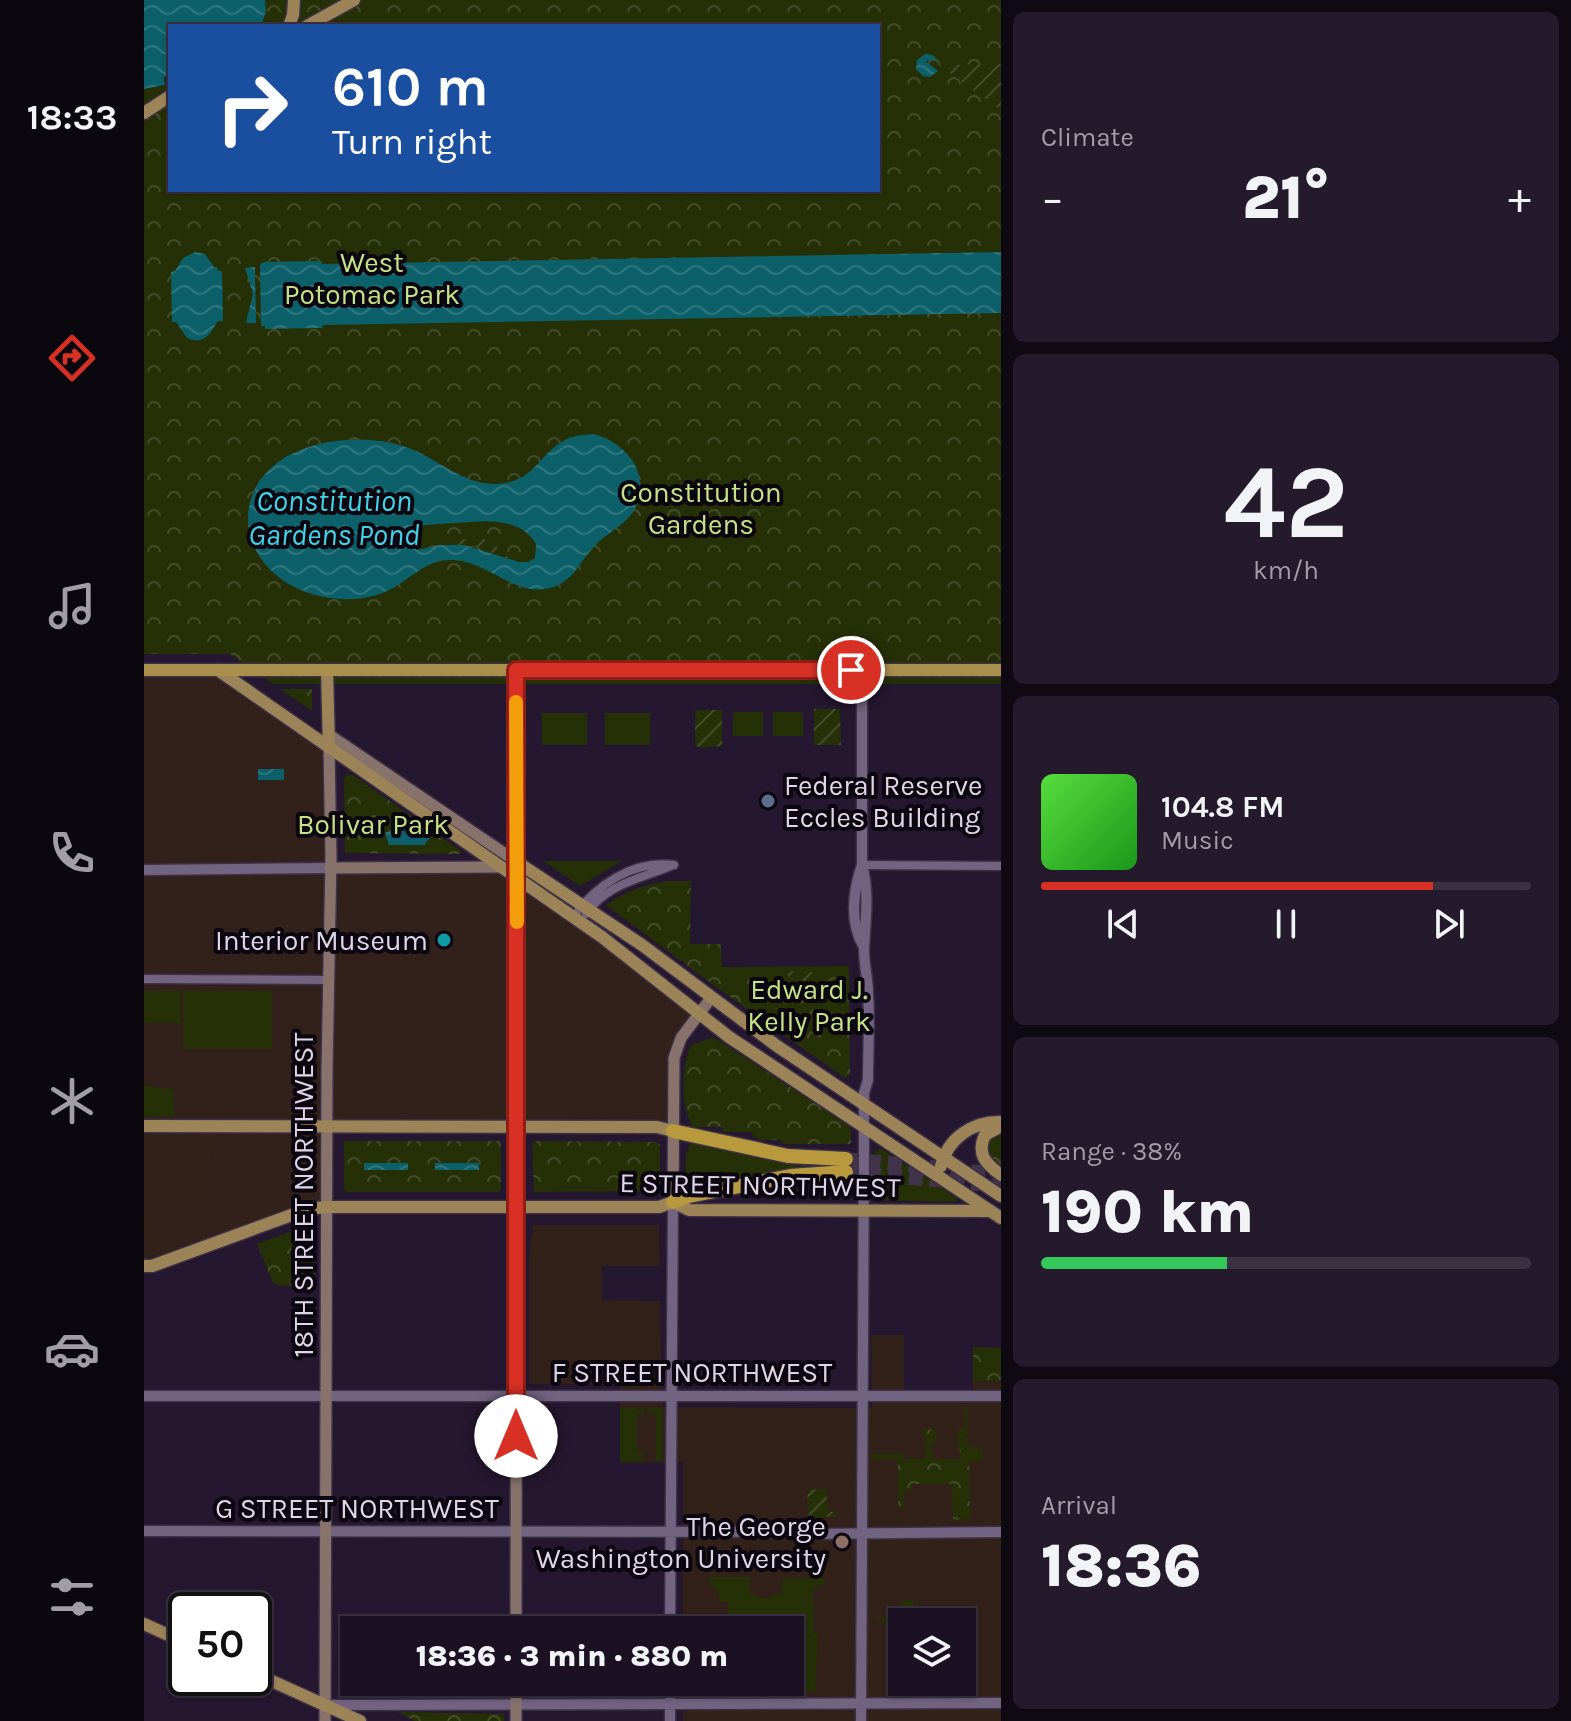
<!DOCTYPE html>
<meta charset="utf-8">
<style>
:root{--surface:#1c1123;--page:#251a2b;--text:#f1f3f6;--muted:#a09da6;--line:#3a3141;--accent:#d93025}
body{margin:0;font-family:Karla,sans-serif;background:var(--page);color:var(--text);height:100vh;display:flex;flex-direction:column;font-size:30px;white-space:nowrap}
*{box-sizing:border-box;margin:0}
p{font-size:26px;color:var(--muted)}
.icon{flex:none;width:44px;height:44px;fill:none;stroke:currentColor;stroke-width:2;stroke-linecap:round;stroke-linejoin:round}
.map{position:relative;flex:1;overflow:hidden}
.drawer{display:flex;flex-direction:column;gap:12px;padding:12px;background:#0f0913;width:570px}
.drawer>*{flex:none}
.banner{position:absolute;left:24px;top:24px;width:712px;height:168px;border-radius:0px;box-shadow:0 2px 6px #0004,0 0 0 2px var(--line);background:#1a4fa0;color:#fff;overflow:hidden}
.controls{position:absolute;left:744px;top:1608px;display:grid;gap:16px}
.controls a{display:grid;place-items:center;width:88px;height:88px;border-radius:0px;background:var(--surface);box-shadow:0 2px 6px #0004,0 0 0 2px var(--line);font-size:40px}
.speed{position:absolute;left:24px;top:1592px;display:flex;gap:16px;font-size:40px;font-weight:700;text-align:center}
.speed>*{display:grid;place-content:center;width:104px;height:104px;border-radius:50%;background:var(--surface);box-shadow:0 2px 6px #0004,0 0 0 2px var(--line);line-height:1}
.speed .limit{border:4px solid #111;border-radius:12px;background:#fff;color:#111}
.pin{position:absolute;display:grid;place-items:center;width:68px;height:68px;color:#fff;margin:-34px;border:4px solid #fff;border-radius:50%;box-shadow:0 2px 8px #0007}
.me{position:absolute;width:88px;margin:-44px;rotate:0deg;stroke-linejoin:round;filter:drop-shadow(0 0 6px #0008)}
.turn{display:flex;align-items:center;gap:28px;height:168px;padding:0 32px;font-size:36px}
.turn .icon{width:104px;height:104px;stroke-width:2.5}
.turn b{display:block;font-size:56px;line-height:68px}
.big{font-size:60px;font-weight:800;line-height:1.1}
.drawer .widget{flex:1;display:flex;flex-direction:column;justify-content:center;gap:12px;min-width:0;padding:0 28px;border-radius:12px;background:var(--page)}
.drawer .dial{align-items:center;gap:0}
.dial b{font-size:104px;line-height:1}
.song{display:flex;align-items:center;gap:24px}
.cover{width:96px;height:96px;border-radius:12px;background:linear-gradient(135deg,hsl(110 70% 55%),hsl(120 70% 35%))}
.played{height:8px;border-radius:4px;background:linear-gradient(90deg,var(--accent) 80%,var(--line) 80%)}
.keys{display:flex;justify-content:space-around;direction:ltr}
.heat{display:flex;justify-content:space-between;align-items:center;font-size:44px;direction:ltr}
.charge{height:12px;border-radius:6px;background:linear-gradient(90deg,#34c759 38%,var(--line) 0)}
.trip{position:absolute;left:196px;top:1616px;width:464px;height:80px;border-radius:0px;background:var(--surface);box-shadow:0 2px 6px #0004,0 0 0 2px var(--line);font-weight:800;line-height:80px;text-align:center}
main{display:flex;flex:1;min-height:0}
.menu{display:flex;flex-direction:column;width:144px;justify-content:space-around;align-items:center;background:#0b070e;color:var(--muted)}
.menu .icon{width:56px;height:56px}
.menu .selected{color:var(--accent)}
.menu b{font-size:36px;color:var(--text)}
.map>svg:first-child{display:block}
</style>
<main>
<nav class="menu">
<b>18:33</b>
<svg class="icon selected" aria-label="directions" viewBox="0 0 24 24"><path d="M12 3l9 9-9 9-9-9zM9 14v-3h6M13 9l2 2-2 2"/></svg>
<svg class="icon" aria-label="music" viewBox="0 0 24 24"><path d="M9 18V5l10-2v13"/><circle cx="6" cy="18" r="3"/><circle cx="16" cy="16" r="3"/></svg>
<svg class="icon" aria-label="phone" viewBox="0 0 24 24"><path d="M5 4h4l2 5-3 2q2 4 5 5l2-3 5 2v4C11 20 4 13 5 4z"/></svg>
<svg class="icon" aria-label="climate" viewBox="0 0 24 24"><path d="M12 3v18M4 7l16 10M4 17L20 7"/></svg>
<svg class="icon" aria-label="car" viewBox="0 0 24 24"><path d="M5 17H2v-5l4-1 3-4h7l3 4 3 1v5h-3M9 17h6M6 11h13"/><circle cx="7" cy="17" r="2"/><circle cx="17" cy="17" r="2"/></svg>
<svg class="icon" aria-label="filters" viewBox="0 0 24 24"><path d="M4 7h16M4 17h16"/><circle cx="9" cy="7" r="2"/><circle cx="15" cy="17" r="2"/></svg>
</nav>
<div class="map">
<svg width="857" height="1721" viewBox="0 0 857 1721">
<defs>
<pattern id="park-crowns" width="20" height="18" patternUnits="userSpaceOnUse" patternTransform="scale(2)"><rect width="20" height="18" fill="#253007"/><path d="M2 6a3 3 0 1 1 6 0M12 15a3 3 0 1 1 6 0" fill="none" stroke="#444d2b"/></pattern>
<pattern id="garden-furrows" width="10" height="10" patternUnits="userSpaceOnUse" patternTransform="scale(2)"><rect width="10" height="10" fill="#253007"/><path d="M-1 1l2-2M0 10L10 0M9 11l2-2" fill="none" stroke="#444d2b"/></pattern>
<pattern id="water-waves" width="16" height="10" patternUnits="userSpaceOnUse" patternTransform="scale(2)"><rect width="16" height="10" fill="#0c606a"/><path d="M0 5q4-4 8 0t8 0" fill="none" stroke="#2f767f"/></pattern>
</defs>
<rect width="100%" height="100%" fill="#25172f"/>
<path fill="#32201b" d="M0,670H74L185,748L186,867H356L554,1014L537,1038L529,1131L183,1126L182,1207L0,1266Z"/>
<path fill="#312118" fill-rule="evenodd" d="M0,1136H70V1149L57,1196H16L2,1203V1213L17,1252L0,1257Z
M389,1225H515L516,1266H458V1300L516,1301L518,1407L728,1408L727,1335H760V1396H829V1347L857,1348V1721H539V1682H646V1630H539V1462L476,1463V1385L385,1384V1256ZM758,1622H818V1682H758Z"/>
<path fill="#253007" d="M589,712H619V736H589Z
M629,712H659V736H629Z
M398,713H443V745H398Z
M461,713H506V745H461Z
M399,861H478L436,886Z
M0,991H36V1023C19,1022 17,1022 0,1023Z
M128,991V1049H39V991Z
M0,1086L29,1089L30,1116L0,1117Z
M547,1142L623,1159L668,1165V1168L546,1191L541,1186L542,1154Z
M737,1149L813,1198V1202L731,1200L730,1152Z
M501,1368H517V1384H496V1372H501Z
M476,1408H500V1414H493V1447L495,1453H499V1461H476Z
M505,1408H518V1461H512V1414L505,1413Z
M565,1577H606V1593L619,1599L638,1593L639,1578H680V1584L669,1590L670,1634H674L671,1692L583,1691V1682H646V1630H570V1624L584,1623V1602L575,1601V1594L566,1584Z
M759,1600H769V1622H758V1626H743L739,1621L730,1617H759Z"/>
<path fill="url(#park-crowns)" d="M121,0H857V684H129L86,654H0V89L21,85L22,74L26,72V190H734V26H117L122,11Z
M136,689H168V711Z
M203,774L209,775L317,851L316,854L201,853L200,778Z
M523,881H547L546,944H577L578,967L705,966L706,1074L701,1078L572,987L462,905C479,892 501,885 523,881Z
M567,1038L574,1040L704,1125L707,1130V1144H638L637,1140H615L614,1137H609L608,1132H579L578,1127H549C536,1106 537,1067 547,1045Z
M857,1133V1168C847,1160 842,1156 842,1143L849,1135Z
M202,1141H355L357,1144V1188L355,1192H202L200,1189V1143Z
M391,1141L512,1142L516,1145V1187L512,1191L390,1192L388,1144Z
M168,1224L171,1226V1291H164V1285L135,1286L129,1283L113,1244Z
M829,1347L857,1348V1381H829Z
M824,1407L823,1445L839,1449L838,1460L825,1462L826,1519L809,1520L808,1484H769L766,1491L760,1490V1508H754V1460L727,1459V1454H759L760,1459H782L780,1430L792,1429V1443L787,1444L789,1459H817L813,1430L821,1429L820,1408Z
M254,1712L360,1714V1721H271Z"/>
<path fill="url(#garden-furrows)" d="M857,64V110L802,70L801,65Z
M332,537L346,540L367,560L330,546L310,545V541Z
M670,709H696L697,745H670Z
M551,710H578V746L556,748L551,745Z
M644,971L669,972L670,1014L658,1015L657,992L644,981Z
M682,1489L684,1512H692L693,1516L665,1518L663,1490Z"/>
<path fill="url(#water-waves)" fill-rule="evenodd" d="M0,0H121L122,11L117,26H26V72L20,78L21,85L0,89Z
M781,54L788,55L794,60L781,61L794,71L786,77L779,76L772,69L773,60Z
M51,252L61,254L70,267H73L74,271H78L79,321H74C67,332 61,346 43,338L32,322H28L27,272L31,271L39,258Z
M857,252V313L179,325L178,328L121,329V326H117L116,265L119,262L177,261L178,264Z
M111,267L112,323H102L109,294L101,268Z
M450,434C484,443 510,478 489,512C479,527 460,534 449,548C434,564 429,582 406,588C371,597 343,561 309,560C281,559 268,579 245,590C226,600 200,601 180,597C87,578 75,473 168,446C201,436 243,437 274,452C299,464 322,484 351,484C391,483 394,454 421,440C430,435 440,435 450,434ZM342,521C362,522 381,525 392,544L391,558L384,562H375L320,545H296L273,550L264,543L266,534L281,525Z
M114,769H140V780H114Z
M258,825L285,838L281,845H245L241,833Z
M220,1163H264V1170H220Z
M291,1163H335V1170H291Z"/>
<g fill="none" stroke-linecap="round" stroke-linejoin="round">
<path stroke="#41344a" stroke-width="14" stroke-dasharray="14 7" stroke-linecap="butt" d="M702,1159L857,1174
M702,1172L857,1186"/>
<g stroke="#3c3145" stroke-width="11">
<path id="minor" d="M718,865L857,866
M442,914C463,883 497,879 529,865
M429,917C452,885 489,860 530,865
M0,979L184,980"/>
</g>
<g stroke="#3c3145" stroke-width="13">
<path id="tertiary" d="M718,865C709,891 705,923 720,947
M0,870L186,868
M0,1396H857
M0,1531L641,1532L664,1534L857,1532
M526,1630L529,1202
M526,1682V1721
M184,1705L857,1703
M717,1721L720,1147V1093L724,1080C724,1051 726,1022 724,993C724,979 720,965 720,950C721,921 726,894 718,865V670"/>
</g>
<g stroke="#3c3145" stroke-width="14">
<path id="secondary" d="M184,734L373,862L372,1630
M186,868L356,867
M529,1202L530,1058L537,1038L567,998
M181,1721L183,1072L187,857L185,748
M372,1721V1682"/>
</g>
<g stroke="#3c3145" stroke-width="15">
<path id="primary" d="M145,26L149,15L150,0
M163,26L210,0
M0,113L26,96
M74,670L458,937L585,1037L857,1218
M183,670L185,748
M372,670L373,862L498,945L633,1046L857,1196
M0,1126L513,1127L529,1131
M857,1126L841,1135C832,1154 842,1164 857,1175
M797,1166C804,1138 829,1121 857,1122
M0,1266H8L164,1209L182,1207H515L529,1202L545,1210L847,1211
M0,1624L42,1643
M110,1673L216,1721"/>
</g>
<g stroke="#3c3145" stroke-width="15">
<path id="trunk" d="M0,670H857"/>
</g>
<g stroke="#3c3145" stroke-width="17">
<path id="motorway" d="M529,1131L644,1156L702,1159
M529,1202L545,1196L646,1176L702,1172"/>
</g>
<use href="#minor" stroke="#726380" stroke-width="8"/>
<use href="#tertiary" stroke="#726380" stroke-width="10"/>
<use href="#secondary" stroke="#87736c" stroke-width="11"/>
<use href="#primary" stroke="#9c8358" stroke-width="12"/>
<use href="#trunk" stroke="#aa8e4b" stroke-width="12"/>
<use href="#motorway" stroke="#b8993e" stroke-width="14"/>
</g>
<g fill="none" stroke-linecap="round" stroke-linejoin="round">
<g stroke="#8d1f18" stroke-width="20">
<path id="route" d="M372,1436V670H707"/>
</g>
<use href="#route" stroke="#d93025" stroke-width="14"/>
<path stroke="#f59e0b" stroke-width="14" d="M372,702L373,922"/>
</g>
<circle fill="#5c6f8a" stroke="#0b0610" stroke-width="3" cx="624" cy="801" r="8"/>
<circle fill="#0f9aa8" stroke="#0b0610" stroke-width="3" cx="300" cy="940" r="8"/>
<circle fill="#8d6e63" stroke="#0b0610" stroke-width="3" cx="698" cy="1542" r="8"/>
<g text-anchor="middle" dominant-baseline="central" stroke-width="8" stroke-linejoin="round" paint-order="stroke">
<g font-size="28" fill="#c5e286" stroke="#0b0610">
<text x="228" y="262">West<tspan x="228" dy="32">Potomac Park</tspan></text>
<text x="557" y="492">Constitution<tspan x="557" dy="32">Gardens</tspan></text>
<text x="229" y="824">Bolivar Park</text>
<text x="665" y="989">Edward J.<tspan x="665" dy="32">Kelly Park</tspan></text>
</g>
<g font-size="28" fill="#ded6e6" stroke="#0b0610" text-anchor="end">
<text x="640" y="785" text-anchor="start">Federal Reserve<tspan x="640" dy="32">Eccles Building</tspan></text>
<text x="284" y="940">Interior Museum</text>
<text x="682" y="1526">The George<tspan x="682" dy="32">Washington University</tspan></text>
</g>
<g font-size="28" fill="#ded6e6" stroke="#0b0610">
<text transform="translate(616 1185) rotate(1)">E STREET NORTHWEST</text>
<text transform="translate(159 1195) rotate(-90)">18TH STREET NORTHWEST</text>
<text x="548" y="1372">F STREET NORTHWEST</text>
<text x="213" y="1508">G STREET NORTHWEST</text>
</g>
<g font-size="30" font-style="italic" fill="#42d4e6" stroke="#0b0610">
<text x="190" y="501">Constitution<tspan x="190" dy="34">Gardens Pond</tspan></text>
</g>
</g>
</svg>
<div class="controls">
<a><svg class="icon" aria-label="layers" viewBox="0 0 24 24"><path d="M12 4l9 5-9 5-9-5zM3 14l9 5 9-5"/></svg></a>
</div>
<div class="speed"><div class="limit">50</div></div>
<div class="pin" style="left:707px;top:670px;background:#d93025"><svg class="icon" aria-label="arrive" viewBox="0 0 24 24"><path d="M6 21V4h12l-3 4 3 4H6"/></svg></div>
<svg class="me" style="left:372px;top:1436px" viewBox="-20 -20 40 40"><circle r="19" fill="#fff"/><path d="M0-13L10 11 0 6-10 11z" fill="#d93025"/></svg>
<div class="trip">18:36 · 3 min · 880 m</div>
<div class="banner">
<div class="turn"><svg class="icon" aria-label="right" viewBox="0 0 24 24"><path d="M7 20v-9h11M14 6l5 5-5 5"/></svg><div><b>610 m</b>Turn right</div></div>
</div>
</div>
<section class="drawer">
<div class="widget"><p>Climate</p>
<div class="heat"><a>−</a><b class="big">21°</b><a>+</a></div>
</div>
<div class="widget dial"><b>42</b><p>km/h</p></div>
<div class="widget">
<div class="song"><i class="cover"></i><div><b>104.8 FM</b><p>Music</p></div></div>
<div class="played"></div>
<div class="keys"><svg class="icon" aria-label="previous" viewBox="0 0 24 24"><path d="M18 5L8 12l10 7zM5 5v14"/></svg><svg class="icon" aria-label="pause" viewBox="0 0 24 24"><path d="M8 5v14M16 5v14"/></svg><svg class="icon" aria-label="next" viewBox="0 0 24 24"><path d="M6 5l10 7-10 7zM19 5v14"/></svg></div>
</div>
<div class="widget"><p>Range · 38%</p><b class="big">190 km</b><div class="charge"></div></div>
<div class="widget"><p>Arrival</p><b class="big">18:36</b></div>
</section>
</main>
